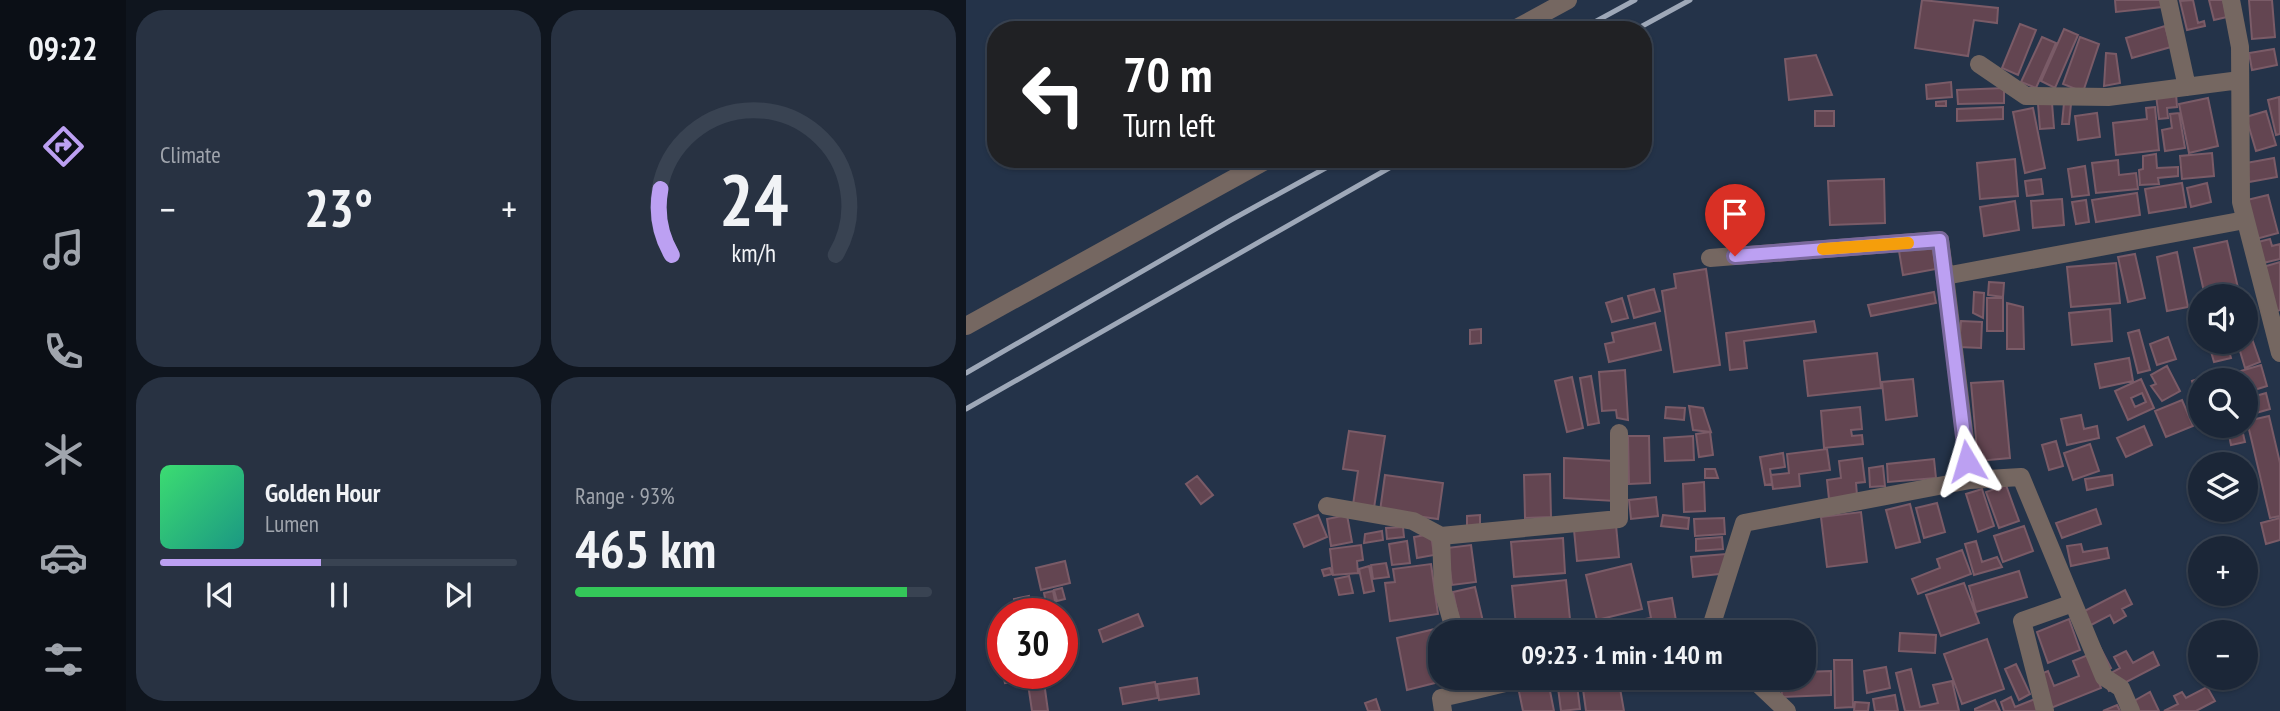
<!DOCTYPE html>
<meta charset="utf-8">
<style>
:root{--surface:#1b2637;--page:#283242;--text:#f1f3f6;--muted:#a0a5ad;--line:#394352;--accent:#bca0f2}
body{margin:0;font-family:"PT Sans Narrow",sans-serif;background:var(--page);color:var(--text);height:100vh;display:flex;flex-direction:column;font-size:26px;white-space:nowrap}
*{box-sizing:border-box;margin:0}
p{font-size:23px;color:var(--muted)}
.icon{flex:none;width:38px;height:38px;fill:none;stroke:currentColor;stroke-width:2;stroke-linecap:round;stroke-linejoin:round}
.map{position:relative;flex:1;overflow:hidden}
.sheet{display:flex;flex-direction:column;gap:10px;padding:10px;background:#0f151e;width:840px}
.sheet>*{flex:none}
.top-card{position:absolute;left:21px;top:21px;width:665px;height:147px;border-radius:28px;box-shadow:0 2px 5px #0004,0 0 0 2px var(--line);background:#202124;color:#fff;overflow:hidden}
.controls{position:absolute;left:1222px;top:284px;display:grid;gap:14px}
.controls a{display:grid;place-items:center;width:70px;height:70px;border-radius:50%;background:var(--surface);box-shadow:0 2px 5px #0004,0 0 0 2px var(--line);font-size:35px}
.speed{position:absolute;left:21px;top:598px;display:flex;gap:14px;font-size:35px;font-weight:700;text-align:center}
.speed>*{display:grid;place-content:center;width:91px;height:91px;border-radius:50%;background:var(--surface);box-shadow:0 2px 5px #0004,0 0 0 2px var(--line);line-height:1}
.speed .limit{border:10px solid #d22;background:#fff;color:#111}
.pin{position:absolute;display:grid;place-items:center;width:60px;height:60px;color:#fff;margin:-72px -30px;border-radius:50% 50% 50% 0;rotate:-45deg;box-shadow:0 0 7px #0007}
.pin .icon{rotate:45deg}
.me{position:absolute;width:77px;margin:-38px;rotate:353deg;stroke-linejoin:round;filter:drop-shadow(0 0 5px #0008)}
.turn{display:flex;align-items:center;gap:24px;height:147px;padding:0 21px;font-size:32px}
.turn .icon{width:91px;height:91px;stroke-width:2.5}
.turn b{display:block;font-size:49px;line-height:60px}
.big{font-size:52px;font-weight:700;line-height:1.1}
.sheet .tile{flex:1;display:flex;flex-direction:column;justify-content:center;gap:10px;min-width:0;padding:0 24px;border-radius:28px;background:var(--page)}
.sheet .dial{align-items:center;gap:0}
.dial svg{height:182px;overflow:visible;fill:none;stroke:var(--line);stroke-width:7;stroke-linecap:round;text-anchor:middle}
.dial text{fill:var(--text);stroke:none}
.song{display:flex;align-items:center;gap:21px}
.cover{width:84px;height:84px;border-radius:10px;background:linear-gradient(135deg,hsl(140 70% 55%),hsl(170 70% 35%))}
.played{height:7px;border-radius:4px;background:linear-gradient(90deg,var(--accent) 45%,var(--line) 45%)}
.keys{display:flex;justify-content:space-around;direction:ltr}
.heat{display:flex;justify-content:space-between;align-items:center;font-size:38px;direction:ltr}
.charge{height:10px;border-radius:5px;background:linear-gradient(90deg,#34c759 93%,var(--line) 0)}
.sheet .tiles{flex:1;display:grid;gap:10px;grid-template-columns:repeat(2,1fr)}
.trip{position:absolute;left:462px;top:620px;width:388px;height:70px;border-radius:28px;background:var(--surface);box-shadow:0 2px 5px #0004,0 0 0 2px var(--line);font-weight:700;line-height:70px;text-align:center}
main{display:flex;flex:1;min-height:0}
.dock{display:flex;flex-direction:column;width:126px;justify-content:space-around;align-items:center;background:#0b0f16;color:var(--muted)}
.dock .icon{width:49px;height:49px}
.dock .on{color:var(--accent)}
.dock b{font-size:32px;color:var(--text)}
.map>svg:first-child{display:block}
</style>
<main>
<nav class="dock">
<b>09:22</b>
<svg class="icon on" aria-label="directions" viewBox="0 0 24 24"><path d="M12 3l9 9-9 9-9-9zM9 14v-3h6M13 9l2 2-2 2"/></svg>
<svg class="icon" aria-label="music" viewBox="0 0 24 24"><path d="M9 18V5l10-2v13"/><circle cx="6" cy="18" r="3"/><circle cx="16" cy="16" r="3"/></svg>
<svg class="icon" aria-label="phone" viewBox="0 0 24 24"><path d="M5 4h4l2 5-3 2q2 4 5 5l2-3 5 2v4C11 20 4 13 5 4z"/></svg>
<svg class="icon" aria-label="climate" viewBox="0 0 24 24"><path d="M12 3v18M4 7l16 10M4 17L20 7"/></svg>
<svg class="icon" aria-label="car" viewBox="0 0 24 24"><path d="M5 17H2v-5l4-1 3-4h7l3 4 3 1v5h-3M9 17h6M6 11h13"/><circle cx="7" cy="17" r="2"/><circle cx="17" cy="17" r="2"/></svg>
<svg class="icon" aria-label="filters" viewBox="0 0 24 24"><path d="M4 7h16M4 17h16"/><circle cx="9" cy="7" r="2"/><circle cx="15" cy="17" r="2"/></svg>
</nav>
<section class="sheet">
<div class="tiles">
<div class="tile"><p>Climate</p>
<div class="heat"><a>−</a><b class="big">23°</b><a>+</a></div>
</div>
<div class="tile dial"><svg viewBox="0 0 100 80">
<path d="M14 69A42 42 0 1 1 86 69"/>
<path d="M14 69A42 42 0 0 1 9 40" stroke="#bca0f2"/>
<text x="50" y="56" font-size="32" font-weight="700">24</text>
<text x="50" y="72" font-size="11">km/h</text>
</svg></div>
<div class="tile">
<div class="song"><i class="cover"></i><div><b>Golden Hour</b><p>Lumen</p></div></div>
<div class="played"></div>
<div class="keys"><svg class="icon" aria-label="previous" viewBox="0 0 24 24"><path d="M18 5L8 12l10 7zM5 5v14"/></svg><svg class="icon" aria-label="pause" viewBox="0 0 24 24"><path d="M8 5v14M16 5v14"/></svg><svg class="icon" aria-label="next" viewBox="0 0 24 24"><path d="M6 5l10 7-10 7zM19 5v14"/></svg></div>
</div>
<div class="tile"><p>Range · 93%</p><b class="big">465 km</b><div class="charge"></div></div>
</div>
</section>
<div class="map">
<svg width="1314" height="711" viewBox="0 0 1314 711">
<rect width="100%" height="100%" fill="#243349"/>
<path fill="#634551" stroke="#7a5b67" stroke-width="2" fill-rule="evenodd" d="M956,0L1032,8L1031,23L1008,20L1002,56L949,48Z
M1149,0H1195L1196,7L1150,12Z
M1227,0L1232,23L1238,21L1239,26L1221,30L1214,1Z
M1243,0H1257L1261,17L1248,20Z
M1283,0H1306L1309,37L1286,39Z
M1054,24L1070,30L1052,75L1036,68Z
M1199,26L1205,47L1166,58L1160,38Z
M1098,29L1112,35L1089,88L1075,81Z
M1076,37L1090,43L1070,88L1055,82Z
M1114,37L1133,44L1117,92L1097,84Z
M1308,49L1311,65L1286,70L1283,53Z
M1140,53L1150,54L1154,83L1138,86Z
M850,55L866,95L823,100L819,59Z
M985,82L986,97L961,99L960,85Z
M1038,88V103L992,104L991,90Z
M1210,93L1211,107L1201,108L1202,118L1193,119L1190,95Z
M1313,97L1314,134L1310,135L1302,100Z
M1242,98L1252,146L1223,153L1213,104Z
M980,101V106H970V102Z
M1086,103L1088,128L1074,129L1072,104Z
M1098,103L1105,104L1103,124H1096Z
M1037,107V119L991,121V109Z
M1189,107L1193,150L1150,155L1147,123L1181,119L1180,108Z
M1067,108L1079,168L1059,173L1047,112Z
M849,111H868V126H849Z
M1300,111L1310,145L1290,151L1280,117Z
M1131,113L1134,137L1112,140L1109,116Z
M1213,113L1219,148L1199,151L1196,130L1206,128L1204,114Z
M1246,153L1248,176L1216,179L1214,156Z
M1190,154L1191,168L1212,167V176L1192,178L1193,184L1174,185L1173,170L1177,169V156Z
M1308,158L1311,177L1283,182L1280,163Z
M1049,159L1052,196L1014,199L1011,163Z
M1152,160L1153,175L1170,173L1172,189L1130,193L1126,163Z
M1119,166L1123,195L1106,197L1102,169Z
M918,179L919,223L864,225L862,181Z
M1075,179L1077,194L1061,196L1059,181Z
M1216,183L1220,207L1183,213L1179,189Z
M1241,183L1245,202L1225,207L1221,188Z
M1171,193L1174,215L1130,222L1126,200Z
M1302,195L1312,233L1290,239L1281,200Z
M1096,199L1098,225L1067,228L1065,201Z
M1120,200L1123,222L1110,224L1106,202Z
M1049,201L1053,230L1018,236L1014,207Z
M1304,239L1306,246L1314,244V259L1297,263L1292,242Z
M1261,241L1273,292L1256,296H1239L1228,248Z
M966,246L970,269L937,275L933,251Z
M1211,252L1222,307L1201,311L1191,257Z
M1169,254L1179,298L1162,302L1152,257Z
M1314,262V310L1309,312L1297,267Z
M1150,263L1154,303L1105,307L1101,267Z
M740,269L754,365L708,372L696,291L710,288L708,274Z
M1023,282L1038,283L1037,297L1022,295Z
M688,289L694,311L668,318L662,296Z
M968,292L970,303L905,316L902,305Z
M1008,292L1018,293L1017,318L1007,313Z
M656,298L662,318L646,322L640,303Z
M1021,298H1037V331H1021Z
M1041,303L1057,307L1058,349H1041Z
M1144,309L1146,341L1106,345L1103,313Z
M848,321L850,332L778,341L781,368L764,370L760,333Z
M995,321L1016,322L1015,348L993,347Z
M689,323L695,350L643,362L639,344L648,342L646,333Z
M515,329V343L504,344V330Z
M1173,330L1184,370L1172,373L1162,333Z
M1284,333L1294,362L1279,368L1271,341H1279V334Z
M1202,337L1210,359L1191,365L1184,344Z
M1242,341H1260L1265,358L1248,362Z
M911,353L915,388L842,396L838,361Z
M1163,358L1167,381L1134,388L1129,364Z
M1295,365L1301,386L1279,393V380H1251V378Z
M1201,366L1214,391L1196,401L1185,386L1190,384L1185,375Z
M659,370L662,420L651,418L650,410L636,411L633,372Z
M625,376L633,423L622,425L614,378Z
M606,377L617,428L601,432L589,381Z
M1238,377L1239,380H1234V397H1231L1226,381Z
M947,379L951,416L920,420L916,382Z
M1175,379L1188,408L1162,420L1149,391ZM1176,393L1180,402L1169,407L1165,398Z
M1037,381L1044,458L1012,461L1005,383Z
M1300,393L1304,409L1290,413L1286,397Z
M1216,400L1227,426L1200,437L1189,411Z
M723,406L737,408L745,432L727,430Z
M700,407L719,408L718,420L699,418Z
M894,407L896,429L885,430L886,436L896,435L897,444L858,448L855,411Z
M1115,415L1118,429L1131,426L1133,438L1101,445L1095,419Z
M1303,416L1314,463V516L1304,518L1281,421Z
M1261,425H1275L1279,442L1265,445Z
M1178,426L1186,445L1160,457L1151,438Z
M383,431L419,436L408,508L387,505L392,471L377,469Z
M744,432L747,455L733,457L730,434Z
M662,436H683L684,483L663,484Z
M727,436L728,460L699,461L698,438Z
M1090,441L1097,466L1083,470L1076,445Z
M1124,444L1133,471L1107,480L1098,453Z
M861,449L864,470L833,474L834,486L807,489L805,475L823,473L821,454Z
M817,453L819,467L804,469L806,484L799,485L794,457Z
M598,458L648,461L649,501L598,498Z
M896,458L899,482L890,483L891,495L863,499L861,480L875,478L873,461Z
M968,459L970,478L922,482L921,464Z
M917,466L919,486L904,487L903,468Z
M739,469H749L752,478H739Z
M584,474L585,517L559,518L558,475Z
M419,475L477,483L472,519L414,511Z
M1146,475L1147,485L1121,490L1119,479Z
M231,476L247,495L235,504L220,484Z
M738,482L739,511L718,512L717,484Z
M1040,485L1053,521L1033,528L1020,492Z
M1016,489L1028,526L1012,532L1000,494Z
M690,497L692,516L665,519L663,500Z
M971,503L979,532L958,538L950,508Z
M944,504L954,542L930,548L920,510Z
M1130,509L1135,524L1096,538L1090,523Z
M895,512L901,562L861,567L855,517Z
M352,515L361,537L338,547L328,524Z
M381,515L386,542L365,546L361,519Z
M514,515V530H501V516Z
M697,515L723,518L722,529L695,526Z
M758,518L759,534L729,536L728,519Z
M1314,518V540L1300,544L1295,523Z
M650,525L653,557L611,561L608,530Z
M1058,526L1067,551L1037,562L1028,536Z
M437,527L438,537L421,539L420,528Z
M416,531L417,540L398,543L399,534Z
M465,534L468,555L451,558L448,537Z
M756,537L757,549L730,551V539Z
M597,538L599,573L548,577L545,542Z
M441,541L444,563L426,565L423,544Z
M1010,541L1016,562L1031,557L1036,567L1008,575L999,544Z
M1115,544L1117,552L1141,548L1143,558L1105,566L1101,546Z
M395,545L397,560L391,561L392,573L367,575L364,549Z
M505,545L510,582L486,585L481,548Z
M996,550L1005,574L952,594L946,579L974,568L971,559Z
M760,554L762,573L727,577L725,557Z
M99,561L104,583L75,590L70,568Z
M420,563L423,577L407,579L405,565Z
M465,564L472,614L424,621L419,583L429,582L427,569Z
M665,564L676,609L631,620L620,575Z
M403,566L408,591L398,593L393,569Z
M364,568L366,574L358,576L356,570Z
M1053,571L1061,597L1010,612L1003,586Z
M383,576L387,593L373,595L369,579Z
M600,580L604,619L550,625L546,586Z
M998,583L1013,623L975,636L960,595Z
M509,587L518,626L495,630L487,592Z
M96,588L99,599L91,601L88,590Z
M1159,590L1166,604L1156,609L1160,616L1148,623L1144,615L1123,626L1145,668L1134,674L1105,618Z
M87,591L90,606L81,608L78,593Z
M63,596L66,614H50L48,599Z
M706,598L712,632H662L661,622L685,618L682,602Z
M172,614L177,626L137,642L133,630Z
M1103,619L1114,650L1082,663L1071,632Z
M597,625L598,632H551V630Z
M477,627L478,632H474V677H493L441,690L431,638Z
M934,633L970,635L969,653L933,651Z
M1021,639L1038,689L996,704L978,654Z
M1160,651L1167,663L1187,652L1193,665L1143,691L1136,678L1154,668L1148,657Z
M1122,655L1135,688L1085,708L1072,675L1082,671L1088,686L1113,676L1107,661Z
M868,660H886L887,707L869,708Z
M1050,664L1064,694L1053,700L1039,669Z
M920,667L924,688L901,693L898,671Z
M945,669L954,707L972,703L967,685L986,681L993,711H939L930,673Z
M865,671V695L816,697L815,677H838V672Z
M37,674H76V677L39,683Z
M610,677L614,709L595,711L591,680Z
M642,677H652L658,711H620L616,682Z
M231,678L233,694L193,700L191,684Z
M582,681L588,711H557L552,687Z
M78,682L82,711H66L62,684Z
M189,682L192,698L157,704L154,688Z
M1241,687L1249,701L1230,711H1198L1212,704L1208,696L1216,692L1220,698Z
M1184,692L1193,711H1162L1159,706Z
M929,695L932,711H909L907,699Z
M1045,697L1049,707L1069,699L1073,711H1038L1035,702Z
M410,699L414,711H402L399,703Z
M1029,700L1034,711H1009V709Z
M889,702L903,703L902,711H888Z
M1151,705L1154,711H1137Z"/>
<g fill="none" stroke-linecap="round" stroke-linejoin="round">
<path stroke="#756761" stroke-width="18" d="M1202,0L1221,87
M1265,0L1274,47L1275,202L1314,353
M1013,64L1060,96L1142,97L1274,80
M744,258L974,240L979,276
M1004,480L979,276L1279,220
M361,506L447,521L475,536
M489,632L477,591L475,536L653,519V433
M745,632L744,630L778,523L1004,480L1055,477L1138,677L1155,688L1165,711
M785,677L821,711
M506,691L564,677
M477,711L475,698L506,691L502,677
M1079,711L1056,621L1107,603"/>
<path stroke="#756761" stroke-width="18" d="M547,30L602,0
M0,326L303,159"/>
<path stroke="#9ea8b8" stroke-width="5" d="M614,30L669,0
M669,30L724,0
M0,373L265,220L376,159
M0,409L439,159"/>
</g>
<g fill="none" stroke-linecap="round" stroke-linejoin="round">
<g stroke="#7a689d" stroke-width="18">
<path id="route" d="M769,256L974,240L1001,461"/>
</g>
<use href="#route" stroke="#bca0f2" stroke-width="12"/>
<path stroke="#f59e0b" stroke-width="12" d="M857,249L942,243"/>
</g>
</svg>
<div class="controls">
<a><svg class="icon" aria-label="sound" viewBox="0 0 24 24"><path d="M4 9h4l5-4v14l-5-4H4zM17 9q2 3 0 6"/></svg></a>
<a><svg class="icon" aria-label="search" viewBox="0 0 24 24"><circle cx="10" cy="10" r="6"/><path d="M15 15l6 6"/></svg></a>
<a><svg class="icon" aria-label="layers" viewBox="0 0 24 24"><path d="M12 4l9 5-9 5-9-5zM3 14l9 5 9-5"/></svg></a>
<a>+</a>
<a>−</a>
</div>
<div class="speed"><div class="limit">30</div></div>
<div class="pin" style="left:769px;top:256px;background:#d93025"><svg class="icon" aria-label="arrive" viewBox="0 0 24 24"><path d="M6 21V4h12l-3 4 3 4H6"/></svg></div>
<svg class="me" style="left:1001px;top:461px" viewBox="-20 -20 40 40"><path d="M0-17L14 15 0 8-14 15z" fill="#bca0f2" stroke="#fff" stroke-width="4"/></svg>
<div class="trip">09:23 · 1 min · 140 m</div>
<div class="top-card">
<div class="turn"><svg class="icon" aria-label="left" viewBox="0 0 24 24"><path d="M17 20v-9H6M10 6l-5 5 5 5"/></svg><div><b>70 m</b>Turn left</div></div>
</div>
</div>
</main>
